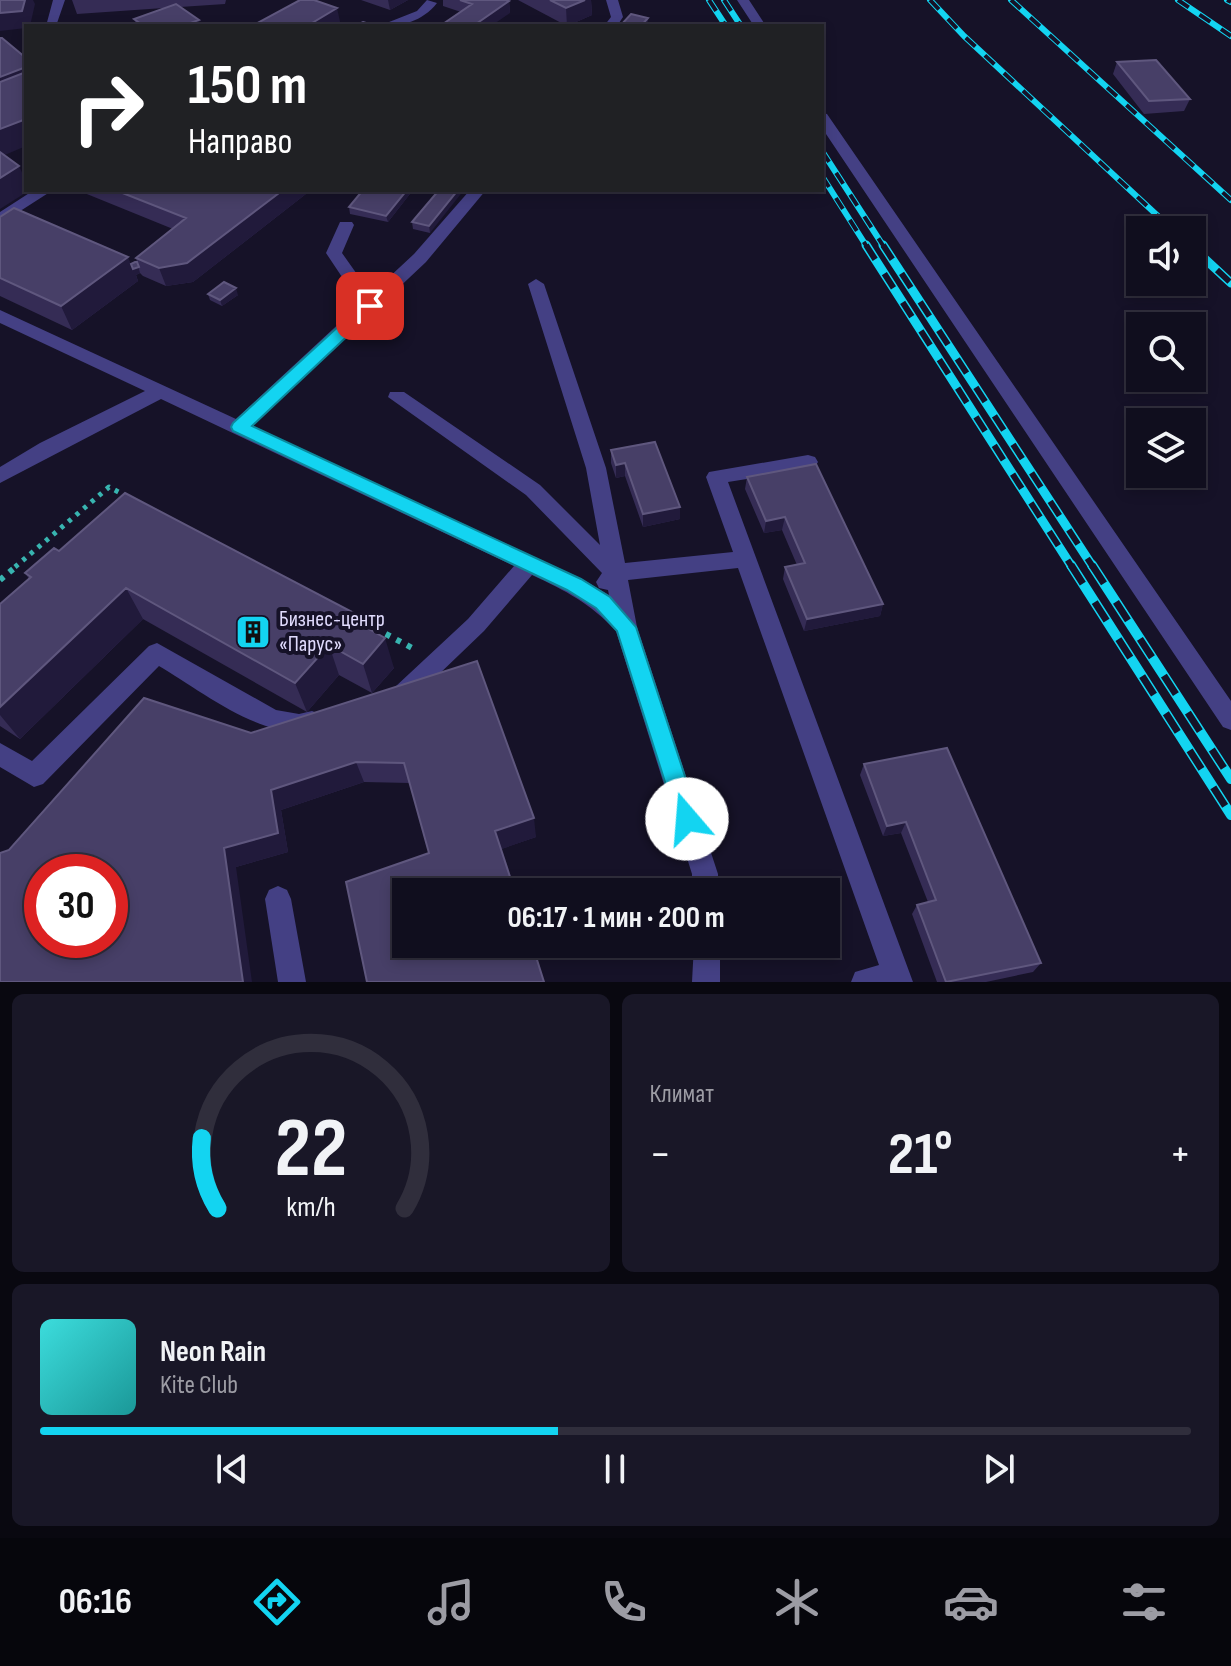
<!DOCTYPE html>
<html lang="ru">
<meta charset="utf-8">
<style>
:root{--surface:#100e1e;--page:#191727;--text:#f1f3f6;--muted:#9c9ca4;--line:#302e3c;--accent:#13d4f1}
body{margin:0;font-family:"Sofia Sans Condensed",sans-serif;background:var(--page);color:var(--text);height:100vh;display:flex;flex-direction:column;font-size:30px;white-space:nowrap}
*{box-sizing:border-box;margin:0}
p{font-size:26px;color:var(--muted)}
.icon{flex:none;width:44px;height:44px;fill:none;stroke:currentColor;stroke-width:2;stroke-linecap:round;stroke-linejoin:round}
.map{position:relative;height:982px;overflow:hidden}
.details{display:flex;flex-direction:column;gap:12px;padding:12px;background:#090810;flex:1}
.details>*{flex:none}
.hud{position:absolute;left:24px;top:24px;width:800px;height:168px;border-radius:0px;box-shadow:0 4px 12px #0003,0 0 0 2px var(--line);background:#202124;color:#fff;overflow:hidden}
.fabs{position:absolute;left:1126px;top:216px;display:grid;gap:16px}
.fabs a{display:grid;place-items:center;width:80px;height:80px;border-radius:0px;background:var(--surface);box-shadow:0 4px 12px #0003,0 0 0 2px var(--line);font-size:40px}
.speed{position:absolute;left:24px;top:854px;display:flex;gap:16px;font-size:40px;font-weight:700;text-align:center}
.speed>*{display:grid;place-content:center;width:104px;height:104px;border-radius:50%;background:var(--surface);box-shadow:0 4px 12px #0003,0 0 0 2px var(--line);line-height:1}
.speed .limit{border:12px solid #d22;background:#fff;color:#111}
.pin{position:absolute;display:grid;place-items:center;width:68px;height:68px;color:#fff;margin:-34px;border-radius:16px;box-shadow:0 4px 12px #0006}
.me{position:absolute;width:88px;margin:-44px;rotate:342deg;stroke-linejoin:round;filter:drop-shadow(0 0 6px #0008)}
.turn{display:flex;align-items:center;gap:28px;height:168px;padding:0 32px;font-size:36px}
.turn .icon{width:104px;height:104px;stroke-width:2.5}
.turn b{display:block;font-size:56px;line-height:68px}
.big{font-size:60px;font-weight:700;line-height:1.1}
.details .card{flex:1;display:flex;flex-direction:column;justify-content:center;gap:12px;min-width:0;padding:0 28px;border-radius:12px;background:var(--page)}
.details .dial{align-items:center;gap:0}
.dial svg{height:208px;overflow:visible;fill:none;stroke:var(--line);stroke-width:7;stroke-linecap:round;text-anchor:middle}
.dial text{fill:var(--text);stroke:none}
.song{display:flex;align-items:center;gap:24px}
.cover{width:96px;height:96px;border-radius:12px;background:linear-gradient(135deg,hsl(180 70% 55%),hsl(180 70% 35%))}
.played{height:8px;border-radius:4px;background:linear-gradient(90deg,var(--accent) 45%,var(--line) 45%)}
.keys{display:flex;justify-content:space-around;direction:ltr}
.heat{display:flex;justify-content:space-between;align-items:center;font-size:44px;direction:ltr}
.details .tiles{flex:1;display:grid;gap:12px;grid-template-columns:1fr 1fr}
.card:last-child{grid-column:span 2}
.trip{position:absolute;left:392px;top:878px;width:448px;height:80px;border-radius:0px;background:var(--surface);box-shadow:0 4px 12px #0003,0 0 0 2px var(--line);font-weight:700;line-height:80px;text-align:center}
.tabs{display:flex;height:128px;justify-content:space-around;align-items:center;background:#06060c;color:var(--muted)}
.tabs .icon{width:56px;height:56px}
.tabs .on{color:var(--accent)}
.tabs b{font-size:36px;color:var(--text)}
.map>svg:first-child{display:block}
</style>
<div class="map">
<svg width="1231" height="982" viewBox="0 0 1231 982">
<rect width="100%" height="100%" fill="#161228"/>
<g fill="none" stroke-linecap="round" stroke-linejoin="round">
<path stroke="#38b4b0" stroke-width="5" stroke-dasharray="4 6" stroke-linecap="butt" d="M15,567L109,487L126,496"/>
<path stroke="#38b4b0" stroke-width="6" stroke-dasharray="5 7" stroke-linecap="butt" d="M0,580L18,565
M354,617L416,650"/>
<path fill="#444084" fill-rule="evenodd" d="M53,0H65L56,26H46Z
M427,0L437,3C422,22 402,26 379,26L417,11Z
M606,0H618L623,17L617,26H604L611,17Z
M737,0H749L766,26H754Z
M822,113L827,114L1231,701V730L1223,727L822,128Z
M34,190H53L0,224V212Z
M470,190H486L426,262L252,426L582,579L609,595L608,590L599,588L596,582L602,573L526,495L388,397L390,392H404L540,485L600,545L586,468L528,284L536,279L544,284L606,468L625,563L733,552L706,477L709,472L808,455L815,457L818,462L815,467L808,469L728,482L913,982H851L855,972L879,965L738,568L628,580L637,627L718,874V892H692V874L616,631C590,603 566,591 532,575L484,631L411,701L403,704L395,701L391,694L395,687L468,619L514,566L161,399L0,483V467L40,443L145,391L0,323V310L236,419L360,304L326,253L340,222H352L354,225L342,253L371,294L414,254Z
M157,643L276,710L299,714L312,711L320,714L324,721L320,728C270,747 202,691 159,666L43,784L34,787L0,767V743L32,761L149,646Z
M278,886L287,890L291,899L306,982H278L265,899L269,890Z
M694,944H720V982H692Z"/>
<g stroke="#13d4f1" stroke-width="6">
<path id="rail-far2" d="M709,0L726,26
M724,0L741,26
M930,0L964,36L1173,230
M1011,0L1231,200
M1178,0L1231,36
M1227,0L1231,2
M822,151L884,247
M822,176L867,247"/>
</g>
<g stroke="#13d4f1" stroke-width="9">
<path id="rail-far1" d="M866,245L1072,567
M883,245L1093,567
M1192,247L1231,283"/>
</g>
<g stroke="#13d4f1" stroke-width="10">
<path id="rail" d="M1071,565L1231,815
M1092,565L1231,779"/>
</g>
<use href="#rail-far2" stroke="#161228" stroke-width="4" stroke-dasharray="13" stroke-linecap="butt"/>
<use href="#rail-far1" stroke="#161228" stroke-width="6" stroke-dasharray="17" stroke-linecap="butt"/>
<use href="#rail" stroke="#161228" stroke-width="7" stroke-dasharray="22" stroke-linecap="butt"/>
</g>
<path fill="#352c55" d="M72,0H226L225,4L180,7L201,26H137L134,19L164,8L77,14Z
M361,0H408L390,10Z
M443,0H506L509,1L510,13L461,12L443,6Z
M518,0H591L592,15L567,26Z
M1117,62L1190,99L1184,111L1144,114L1113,74Z
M77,190H311L193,282L166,286L143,276L140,273L136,275L138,281L72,330L0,296V217L131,264L137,262L136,258L173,229Z
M363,190H413L388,222L350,214L349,207Z
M439,190L430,233L413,229L412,222Z
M208,294L238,295L222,306L210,300Z
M611,450L680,519L643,527L625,476L616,478L611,463Z
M747,477L883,604L880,616L804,631L783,579L785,567L797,565L782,530L764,533L745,489Z
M59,551L359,624L394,668L372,693L339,675L307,712L143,619L20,739L0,726V604L29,579L25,573Z
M477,661L536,837L501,849L429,853L410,783L364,782L281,810L288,852L236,867L9,850L251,733Z
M864,764L1041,963L1033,972L986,982H937L912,914L917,905L928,902L901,833L883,836L860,775Z"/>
<path fill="#211a3b" d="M25,0H33L35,4L30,26H26V28L0,31V13Z
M388,0H408L390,10Z
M585,0H591L592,15L567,26L566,8Z
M509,1L510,13L491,26H473Z
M337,8L341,26H307Z
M648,18V26H641Z
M199,20L201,26H182Z
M26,67V88L0,98V77Z
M26,119V146L0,157V129Z
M19,166L26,181V190H30L0,209V178Z
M283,190H311L193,282L166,286L159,268Z
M407,190H413L388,222L386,216Z
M458,190H464L430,233L429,226Z
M128,257L133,269L138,266L140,273L136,275L138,281L72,330L61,306Z
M236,288L238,295L222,306L220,300Z
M625,463V476L616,478V465Z
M680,507V519L643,527V514Z
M785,517L782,530L764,533L766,521Z
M126,588L143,619L20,739L0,715V707Z
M883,604L880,616L804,631L807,619Z
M356,614L365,644L351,619Z
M385,638L394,668L372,693L363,664Z
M329,645L339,675L307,712L295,683Z
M356,762L364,782L281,810L288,852L236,867L252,982H243L224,848L271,790Z
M534,818L536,837L499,850L495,831Z
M906,822L901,833L883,836L887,826Z"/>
<path fill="#473f67" stroke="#5f577e" stroke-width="2" fill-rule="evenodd" d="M0,0H25L22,11L0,13Z
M300,0H314L337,8L307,26H252Z
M460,0H506L509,1L473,26H440L472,4Z
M550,0H585L566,8Z
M176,4L199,20L182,26H144L134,19Z
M631,14L648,18L641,26H620Z
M363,22L375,26H355Z
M0,38H2L26,58V67L0,77Z
M1156,60L1190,99L1149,101L1117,62Z
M26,72V119L0,129V82Z
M0,152L19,166L0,178Z
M115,190H283L187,263L159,268L136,258L186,218Z
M363,190H407L386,216L349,207Z
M439,190H458L429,226L412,222Z
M14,208L128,257L61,306L0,278V217Z
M135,262H137L139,267L133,269L131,264Z
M224,282L236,288L220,300L208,294Z
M655,442L680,507L643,514L625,463L616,465L611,450Z
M816,464L883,604L807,619L785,567L805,563L785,517L766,521L747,477Z
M125,493L356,614L351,619L385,638L363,664L329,645L295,683L126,588L0,707V604L31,577L25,573L54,548L59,551Z
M477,661L534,818L495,831L515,892H406V944H532L544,982H367L346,882L429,853L404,763L356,762L271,790L278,833L224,848L243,982H0V853L9,850L144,698L251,733ZM42,872H110V940H42Z
M947,748L1041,963L946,982L917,905L936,900L906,822L887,826L864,764Z"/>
<path fill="#13d4f1" stroke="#0c8a9d" stroke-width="2" d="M370,301L375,303V310L252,426L581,579L610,597L636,627L699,819L695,826L687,830L679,826L617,631L596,608L567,590L233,431L231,427L233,423L364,303Z"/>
<defs>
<g id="building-square" transform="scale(1.8)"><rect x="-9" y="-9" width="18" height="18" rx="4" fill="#13d4f1" stroke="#161228"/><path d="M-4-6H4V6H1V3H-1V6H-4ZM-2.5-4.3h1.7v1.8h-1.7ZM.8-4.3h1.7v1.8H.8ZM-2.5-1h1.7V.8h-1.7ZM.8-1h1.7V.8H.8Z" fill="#111"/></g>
</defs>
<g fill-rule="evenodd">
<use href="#building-square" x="253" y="632"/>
</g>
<g text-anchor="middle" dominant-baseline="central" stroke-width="8" stroke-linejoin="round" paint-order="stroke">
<g font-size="22" fill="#e0dbfd" stroke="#161228" text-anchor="start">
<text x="279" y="619">Бизнес-центр<tspan x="279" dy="25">«Парус»</tspan></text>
</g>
</g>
</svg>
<div class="fabs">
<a><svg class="icon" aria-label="sound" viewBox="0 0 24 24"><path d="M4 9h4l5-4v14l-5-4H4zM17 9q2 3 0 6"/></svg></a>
<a><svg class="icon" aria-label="search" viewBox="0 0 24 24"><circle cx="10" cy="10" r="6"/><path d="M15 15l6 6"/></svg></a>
<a><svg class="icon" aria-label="layers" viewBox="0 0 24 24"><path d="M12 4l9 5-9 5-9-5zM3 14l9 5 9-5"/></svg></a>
</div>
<div class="speed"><div class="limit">30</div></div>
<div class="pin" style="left:370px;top:306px;background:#d93025"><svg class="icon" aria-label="arrive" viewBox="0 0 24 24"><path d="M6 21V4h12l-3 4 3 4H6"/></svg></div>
<svg class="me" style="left:687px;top:819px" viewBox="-20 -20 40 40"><circle r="19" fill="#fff"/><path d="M0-13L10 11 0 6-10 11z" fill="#13d4f1"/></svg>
<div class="trip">06:17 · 1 мин · 200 m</div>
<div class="hud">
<div class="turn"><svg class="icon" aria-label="right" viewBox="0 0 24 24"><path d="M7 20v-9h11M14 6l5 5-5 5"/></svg><div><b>150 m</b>Направо</div></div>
</div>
</div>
<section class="details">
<div class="tiles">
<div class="card dial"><svg viewBox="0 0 100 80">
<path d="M14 69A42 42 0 1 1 86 69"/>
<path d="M14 69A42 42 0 0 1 8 42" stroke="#13d4f1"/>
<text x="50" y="56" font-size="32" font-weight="700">22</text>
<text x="50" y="72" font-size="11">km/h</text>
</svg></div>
<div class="card"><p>Климат</p>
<div class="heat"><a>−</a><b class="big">21°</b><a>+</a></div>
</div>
<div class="card">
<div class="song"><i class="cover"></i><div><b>Neon Rain</b><p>Kite Club</p></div></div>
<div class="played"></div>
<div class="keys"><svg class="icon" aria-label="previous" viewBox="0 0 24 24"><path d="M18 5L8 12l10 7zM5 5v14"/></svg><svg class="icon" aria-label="pause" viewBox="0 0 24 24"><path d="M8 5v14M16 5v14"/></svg><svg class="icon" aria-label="next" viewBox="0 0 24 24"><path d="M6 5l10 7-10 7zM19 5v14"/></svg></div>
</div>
</div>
</section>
<nav class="tabs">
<b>06:16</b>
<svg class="icon on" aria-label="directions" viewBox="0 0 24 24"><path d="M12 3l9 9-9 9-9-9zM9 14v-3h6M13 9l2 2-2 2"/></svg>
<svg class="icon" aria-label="music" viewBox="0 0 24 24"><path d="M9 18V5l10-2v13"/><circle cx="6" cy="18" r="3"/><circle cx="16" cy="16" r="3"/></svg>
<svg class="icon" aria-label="phone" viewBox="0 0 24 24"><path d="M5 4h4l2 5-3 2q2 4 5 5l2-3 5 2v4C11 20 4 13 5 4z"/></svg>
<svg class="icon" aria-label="climate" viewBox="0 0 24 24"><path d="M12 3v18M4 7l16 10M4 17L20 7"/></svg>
<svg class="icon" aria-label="car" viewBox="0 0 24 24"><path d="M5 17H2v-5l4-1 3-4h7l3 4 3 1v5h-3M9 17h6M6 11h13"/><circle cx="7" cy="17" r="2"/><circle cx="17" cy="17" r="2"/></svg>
<svg class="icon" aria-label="filters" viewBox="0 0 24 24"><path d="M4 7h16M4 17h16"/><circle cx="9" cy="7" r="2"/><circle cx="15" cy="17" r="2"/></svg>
</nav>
